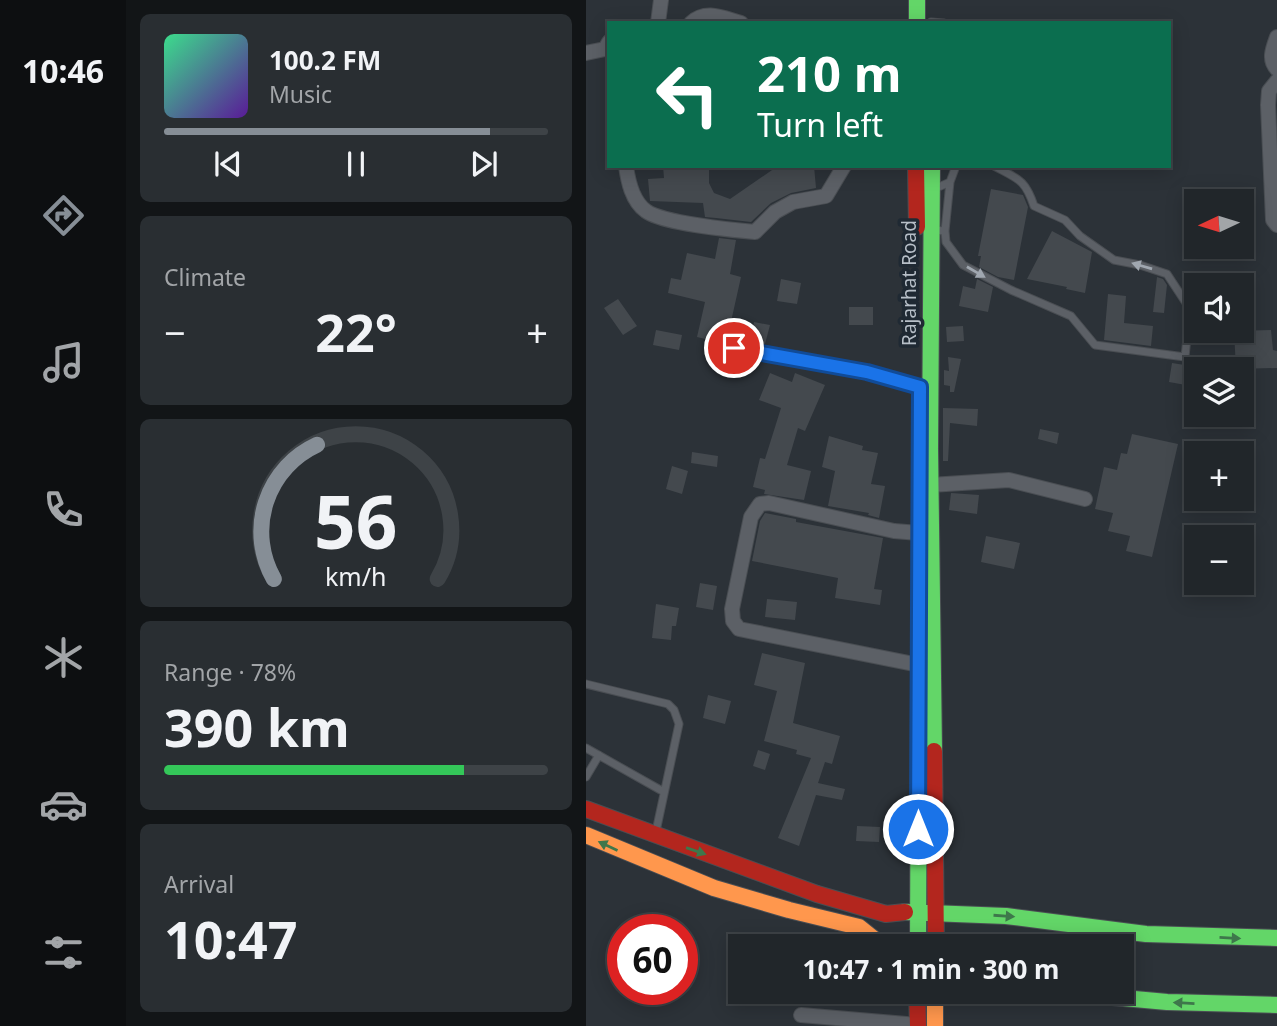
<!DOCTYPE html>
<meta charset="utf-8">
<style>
:root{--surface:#21262a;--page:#292e32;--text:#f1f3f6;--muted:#a2a5a8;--line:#3e4347;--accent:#868e96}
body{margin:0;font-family:"Noto Sans",sans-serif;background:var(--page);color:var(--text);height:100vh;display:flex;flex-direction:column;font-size:26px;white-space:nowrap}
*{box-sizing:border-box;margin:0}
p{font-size:23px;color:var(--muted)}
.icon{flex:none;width:38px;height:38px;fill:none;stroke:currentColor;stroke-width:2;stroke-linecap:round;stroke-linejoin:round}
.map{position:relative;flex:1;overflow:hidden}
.panel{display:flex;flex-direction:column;gap:14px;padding:14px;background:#121517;width:460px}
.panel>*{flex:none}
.banner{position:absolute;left:21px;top:21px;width:564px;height:147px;border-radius:0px;box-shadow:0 4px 18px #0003,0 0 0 2px var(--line);background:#0b6e4f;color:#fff;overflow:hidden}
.needle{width:46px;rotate:266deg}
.controls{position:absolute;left:598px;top:189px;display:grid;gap:14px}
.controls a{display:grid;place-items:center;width:70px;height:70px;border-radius:0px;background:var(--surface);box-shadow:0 4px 18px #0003,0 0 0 2px var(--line);font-size:35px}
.speed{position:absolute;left:21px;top:914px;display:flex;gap:14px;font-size:35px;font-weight:700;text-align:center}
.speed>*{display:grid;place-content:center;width:91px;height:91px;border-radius:50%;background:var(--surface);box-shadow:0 4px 18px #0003,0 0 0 2px var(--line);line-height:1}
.speed .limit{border:10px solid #d22;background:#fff;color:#111}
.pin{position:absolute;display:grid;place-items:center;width:60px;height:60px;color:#fff;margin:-30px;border:4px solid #fff;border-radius:50%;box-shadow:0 2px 7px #0007}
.me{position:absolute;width:77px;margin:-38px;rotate:0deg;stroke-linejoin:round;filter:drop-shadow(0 0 5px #0008)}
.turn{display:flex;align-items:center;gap:24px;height:147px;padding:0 35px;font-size:32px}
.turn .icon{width:91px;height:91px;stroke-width:2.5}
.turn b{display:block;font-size:49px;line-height:60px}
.big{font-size:52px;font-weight:700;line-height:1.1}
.panel .widget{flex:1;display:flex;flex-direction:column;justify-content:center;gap:10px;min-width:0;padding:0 24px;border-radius:10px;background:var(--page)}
.panel .dial{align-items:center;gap:0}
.dial svg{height:182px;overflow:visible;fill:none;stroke:var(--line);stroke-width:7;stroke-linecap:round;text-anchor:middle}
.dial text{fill:var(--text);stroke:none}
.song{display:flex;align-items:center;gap:21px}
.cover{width:84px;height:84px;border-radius:10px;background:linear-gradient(135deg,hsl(150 70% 55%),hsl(270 70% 35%))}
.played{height:7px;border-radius:4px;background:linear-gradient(90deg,var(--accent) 85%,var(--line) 85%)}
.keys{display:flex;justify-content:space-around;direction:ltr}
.heat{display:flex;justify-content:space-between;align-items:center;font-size:38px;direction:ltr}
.charge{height:10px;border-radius:5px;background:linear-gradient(90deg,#34c759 78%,var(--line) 0)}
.trip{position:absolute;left:142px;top:934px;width:406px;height:70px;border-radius:0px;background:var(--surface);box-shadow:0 4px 18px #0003,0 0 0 2px var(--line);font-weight:700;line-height:70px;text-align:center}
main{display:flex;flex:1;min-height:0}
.dock{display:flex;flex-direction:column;width:126px;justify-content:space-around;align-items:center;background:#0d0f11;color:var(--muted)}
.dock .icon{width:49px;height:49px}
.dock .on{color:var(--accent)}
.dock b{font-size:32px;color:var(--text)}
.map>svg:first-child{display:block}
</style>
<main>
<nav class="dock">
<b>10:46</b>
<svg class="icon on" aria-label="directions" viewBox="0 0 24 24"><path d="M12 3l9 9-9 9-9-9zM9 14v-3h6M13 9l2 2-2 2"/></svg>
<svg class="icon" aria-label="music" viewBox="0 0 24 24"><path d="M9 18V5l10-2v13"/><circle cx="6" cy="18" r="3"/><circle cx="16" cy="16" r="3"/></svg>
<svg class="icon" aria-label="phone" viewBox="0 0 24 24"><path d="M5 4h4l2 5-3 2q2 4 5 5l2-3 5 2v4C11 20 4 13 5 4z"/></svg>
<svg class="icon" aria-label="climate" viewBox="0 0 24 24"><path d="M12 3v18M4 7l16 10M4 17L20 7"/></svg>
<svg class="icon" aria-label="car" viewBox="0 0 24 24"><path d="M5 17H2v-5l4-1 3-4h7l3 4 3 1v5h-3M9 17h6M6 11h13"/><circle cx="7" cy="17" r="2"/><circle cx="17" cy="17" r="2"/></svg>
<svg class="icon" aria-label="filters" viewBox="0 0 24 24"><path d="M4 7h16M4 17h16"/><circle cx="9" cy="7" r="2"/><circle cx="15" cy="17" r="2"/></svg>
</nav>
<section class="panel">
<div class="widget">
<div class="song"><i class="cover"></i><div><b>100.2 FM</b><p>Music</p></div></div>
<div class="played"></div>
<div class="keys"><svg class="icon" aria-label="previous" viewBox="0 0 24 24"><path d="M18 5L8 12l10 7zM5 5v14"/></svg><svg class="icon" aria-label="pause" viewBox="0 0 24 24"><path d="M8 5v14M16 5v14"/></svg><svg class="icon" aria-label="next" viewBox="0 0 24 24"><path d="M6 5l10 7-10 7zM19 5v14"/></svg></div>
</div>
<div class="widget"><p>Climate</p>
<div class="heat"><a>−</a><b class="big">22°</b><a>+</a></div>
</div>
<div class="widget dial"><svg viewBox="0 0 100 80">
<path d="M14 69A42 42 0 1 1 86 69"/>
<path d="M14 69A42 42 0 0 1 33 10" stroke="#868e96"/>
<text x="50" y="56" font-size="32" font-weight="700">56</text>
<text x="50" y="72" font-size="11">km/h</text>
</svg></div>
<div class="widget"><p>Range · 78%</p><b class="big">390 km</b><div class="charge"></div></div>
<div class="widget"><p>Arrival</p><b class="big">10:47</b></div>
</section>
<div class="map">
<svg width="691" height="1026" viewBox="0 0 691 1026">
<rect width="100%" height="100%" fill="#2c3238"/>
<path fill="#44494e" d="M77,166H123V183L128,193L144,199L189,168L228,166L230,188L205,193L185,203L165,222L130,218L119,217L117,203L64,201L62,179L78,178Z
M405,189L437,195L442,207L428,280L412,277L393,267L395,256H392Z
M466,231L506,252L499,293L480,289L481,287L441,279Z
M133,238L150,240L144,274L155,277L140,344L111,337L119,302L82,293L85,278L95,280L101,253L129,259Z
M571,277L577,279L581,285L578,313L567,312Z
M195,279L215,283L211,304L191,301Z
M391,279L407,287L402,312L373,306L377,286L389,289Z
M522,294L540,296L538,323L567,326L565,346L518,340Z
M32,299L51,326L37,335L18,308Z
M263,307H287V325H263Z
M168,322L184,325L179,344L164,341Z
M377,326L378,341L361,342L360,327Z
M70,330L96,335L93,350L67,345Z
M685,330L687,350L691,351V368L650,369L648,331Z
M362,357L375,359L368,392H364V386L358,385V370L363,371Z
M586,363L611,367V387L583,382Z
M184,373L206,382L209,373L239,385L219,431L212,428L201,465L225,471L218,500L178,494L179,490L167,487L174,458L179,459L195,408L173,400Z
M357,408L392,409L391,426L364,423L362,461H357Z
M454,429L473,433L471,444L452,439Z
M546,434L592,444L566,557L540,551L544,536L522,531L527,513L509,509L518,467L531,470L535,453L541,454Z
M243,436L277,446L276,450L292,453L285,484L299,486L293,518L282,515L283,513L242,506L249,471L236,467Z
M106,452L132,456L131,467L105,463Z
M86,466L102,471L96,494L80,489Z
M365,493L393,495L391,514L363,510Z
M179,513L210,519V522L297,538L288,589L296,590L294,605L249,598L252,578L166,561L174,521Z
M400,536L434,543L428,569L395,562Z
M114,583L131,586L127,610L110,607Z
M181,599L211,602L209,620L179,617Z
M70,604L93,608L90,626H86L85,640L66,638Z
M176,653L219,663L207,723L254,736L246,764L239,762L232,783L259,789L256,800L230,795L213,846L192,838L225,758L210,754L211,750L178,741L191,691L168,685Z
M122,695L145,701L139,724L117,718Z
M172,750L184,754L179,770L167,766Z
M271,826L294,827L293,842L270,841Z"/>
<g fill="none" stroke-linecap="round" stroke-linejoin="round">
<g stroke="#4a4e53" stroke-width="9">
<path id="lane" d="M345,22L358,23
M348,189L364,182L370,166
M348,230L359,231L360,242L377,265L425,290L485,316L509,345L599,357L604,309L581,274L554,265L528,260L494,236L479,220L448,206C439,179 432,179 408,166
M359,231L364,182
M0,684L82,704L88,710L93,724L69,836
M0,748L78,792
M0,777L13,755"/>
</g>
<g stroke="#4a4e53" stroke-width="16">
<path id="street" d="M72,23L75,0
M105,23C120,9 137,18 155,23
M691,37C687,48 682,60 691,69
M0,53L19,49L23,42
M691,81L683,91L682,105L687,220L691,225
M40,166C42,181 46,201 60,211C76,223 146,230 169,232L189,212L207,202L240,196L258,166
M148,348L281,372L334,387
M344,485L423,480L499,499
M333,665L153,629L147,621L146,609L165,517L174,504L183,503L308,531L333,533
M215,1015L332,1025"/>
</g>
<g stroke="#4a4e53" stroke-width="18">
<path id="fast" d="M331,0V23
M346,166L344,449L348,751
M319,912L420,916L560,934L691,938
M332,947L333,686
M472,992L581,1002L691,1005"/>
</g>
<g stroke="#4a4e53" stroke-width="18">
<path id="slow" d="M0,835L128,888L203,910L273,927L298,947
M349,992V1026"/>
</g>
<g stroke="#4a4e53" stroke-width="18">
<path id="jam" d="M330,166L331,227
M348,751L350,947
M0,809L231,894L300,914L319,912
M331,992L332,1026"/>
</g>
<use href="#lane" stroke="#5c6066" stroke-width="7"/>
<use href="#street" stroke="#5c6066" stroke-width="14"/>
<use href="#fast" stroke="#63d668" stroke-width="16"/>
<use href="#slow" stroke="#ff974d" stroke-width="16"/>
<use href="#jam" stroke="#b3261e" stroke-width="16"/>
</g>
<defs><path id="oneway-solid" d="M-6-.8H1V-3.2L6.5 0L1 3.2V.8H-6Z" transform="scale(1.75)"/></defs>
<g fill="#a0a7b0">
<use href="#oneway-solid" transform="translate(556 266) rotate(-164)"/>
<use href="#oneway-solid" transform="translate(390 272) rotate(30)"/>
</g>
<g fill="#3e774b">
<use href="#oneway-solid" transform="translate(22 846) rotate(-155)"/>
<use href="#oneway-solid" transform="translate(110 851) rotate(19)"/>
<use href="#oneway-solid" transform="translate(418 916) rotate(4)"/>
<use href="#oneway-solid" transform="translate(644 938) rotate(3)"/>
<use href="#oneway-solid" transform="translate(598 1003) rotate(-177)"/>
</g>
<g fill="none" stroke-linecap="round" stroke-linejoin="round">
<g stroke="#114b97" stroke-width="18">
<path id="route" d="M148,348L281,372L334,387L332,829"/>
</g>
<use href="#route" stroke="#1a73e8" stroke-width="12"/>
</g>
<g text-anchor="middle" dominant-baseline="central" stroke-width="7" stroke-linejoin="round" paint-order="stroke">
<g font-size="19" fill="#b7bfc8" stroke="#1f2933">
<text transform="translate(323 283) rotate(-90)">Rajarhat Road</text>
</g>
</g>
</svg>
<div class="controls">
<a><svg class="needle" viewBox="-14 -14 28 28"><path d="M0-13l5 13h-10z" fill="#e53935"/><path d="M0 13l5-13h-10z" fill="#a2a5a8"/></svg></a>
<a><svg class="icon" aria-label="sound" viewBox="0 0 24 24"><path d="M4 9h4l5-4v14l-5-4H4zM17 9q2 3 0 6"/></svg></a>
<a><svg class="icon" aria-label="layers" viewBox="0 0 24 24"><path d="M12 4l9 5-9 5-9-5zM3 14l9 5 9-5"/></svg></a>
<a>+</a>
<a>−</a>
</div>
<div class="speed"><div class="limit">60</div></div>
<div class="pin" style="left:148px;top:348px;background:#d93025"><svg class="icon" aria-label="arrive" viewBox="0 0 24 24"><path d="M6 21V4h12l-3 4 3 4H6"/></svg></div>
<svg class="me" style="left:332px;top:829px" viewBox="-20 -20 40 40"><circle r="17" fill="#1a73e8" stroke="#fff" stroke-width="3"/><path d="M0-11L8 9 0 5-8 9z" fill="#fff"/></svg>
<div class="trip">10:47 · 1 min · 300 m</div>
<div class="banner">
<div class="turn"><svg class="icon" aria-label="left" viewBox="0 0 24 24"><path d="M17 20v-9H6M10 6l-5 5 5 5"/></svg><div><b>210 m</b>Turn left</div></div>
</div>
</div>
</main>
